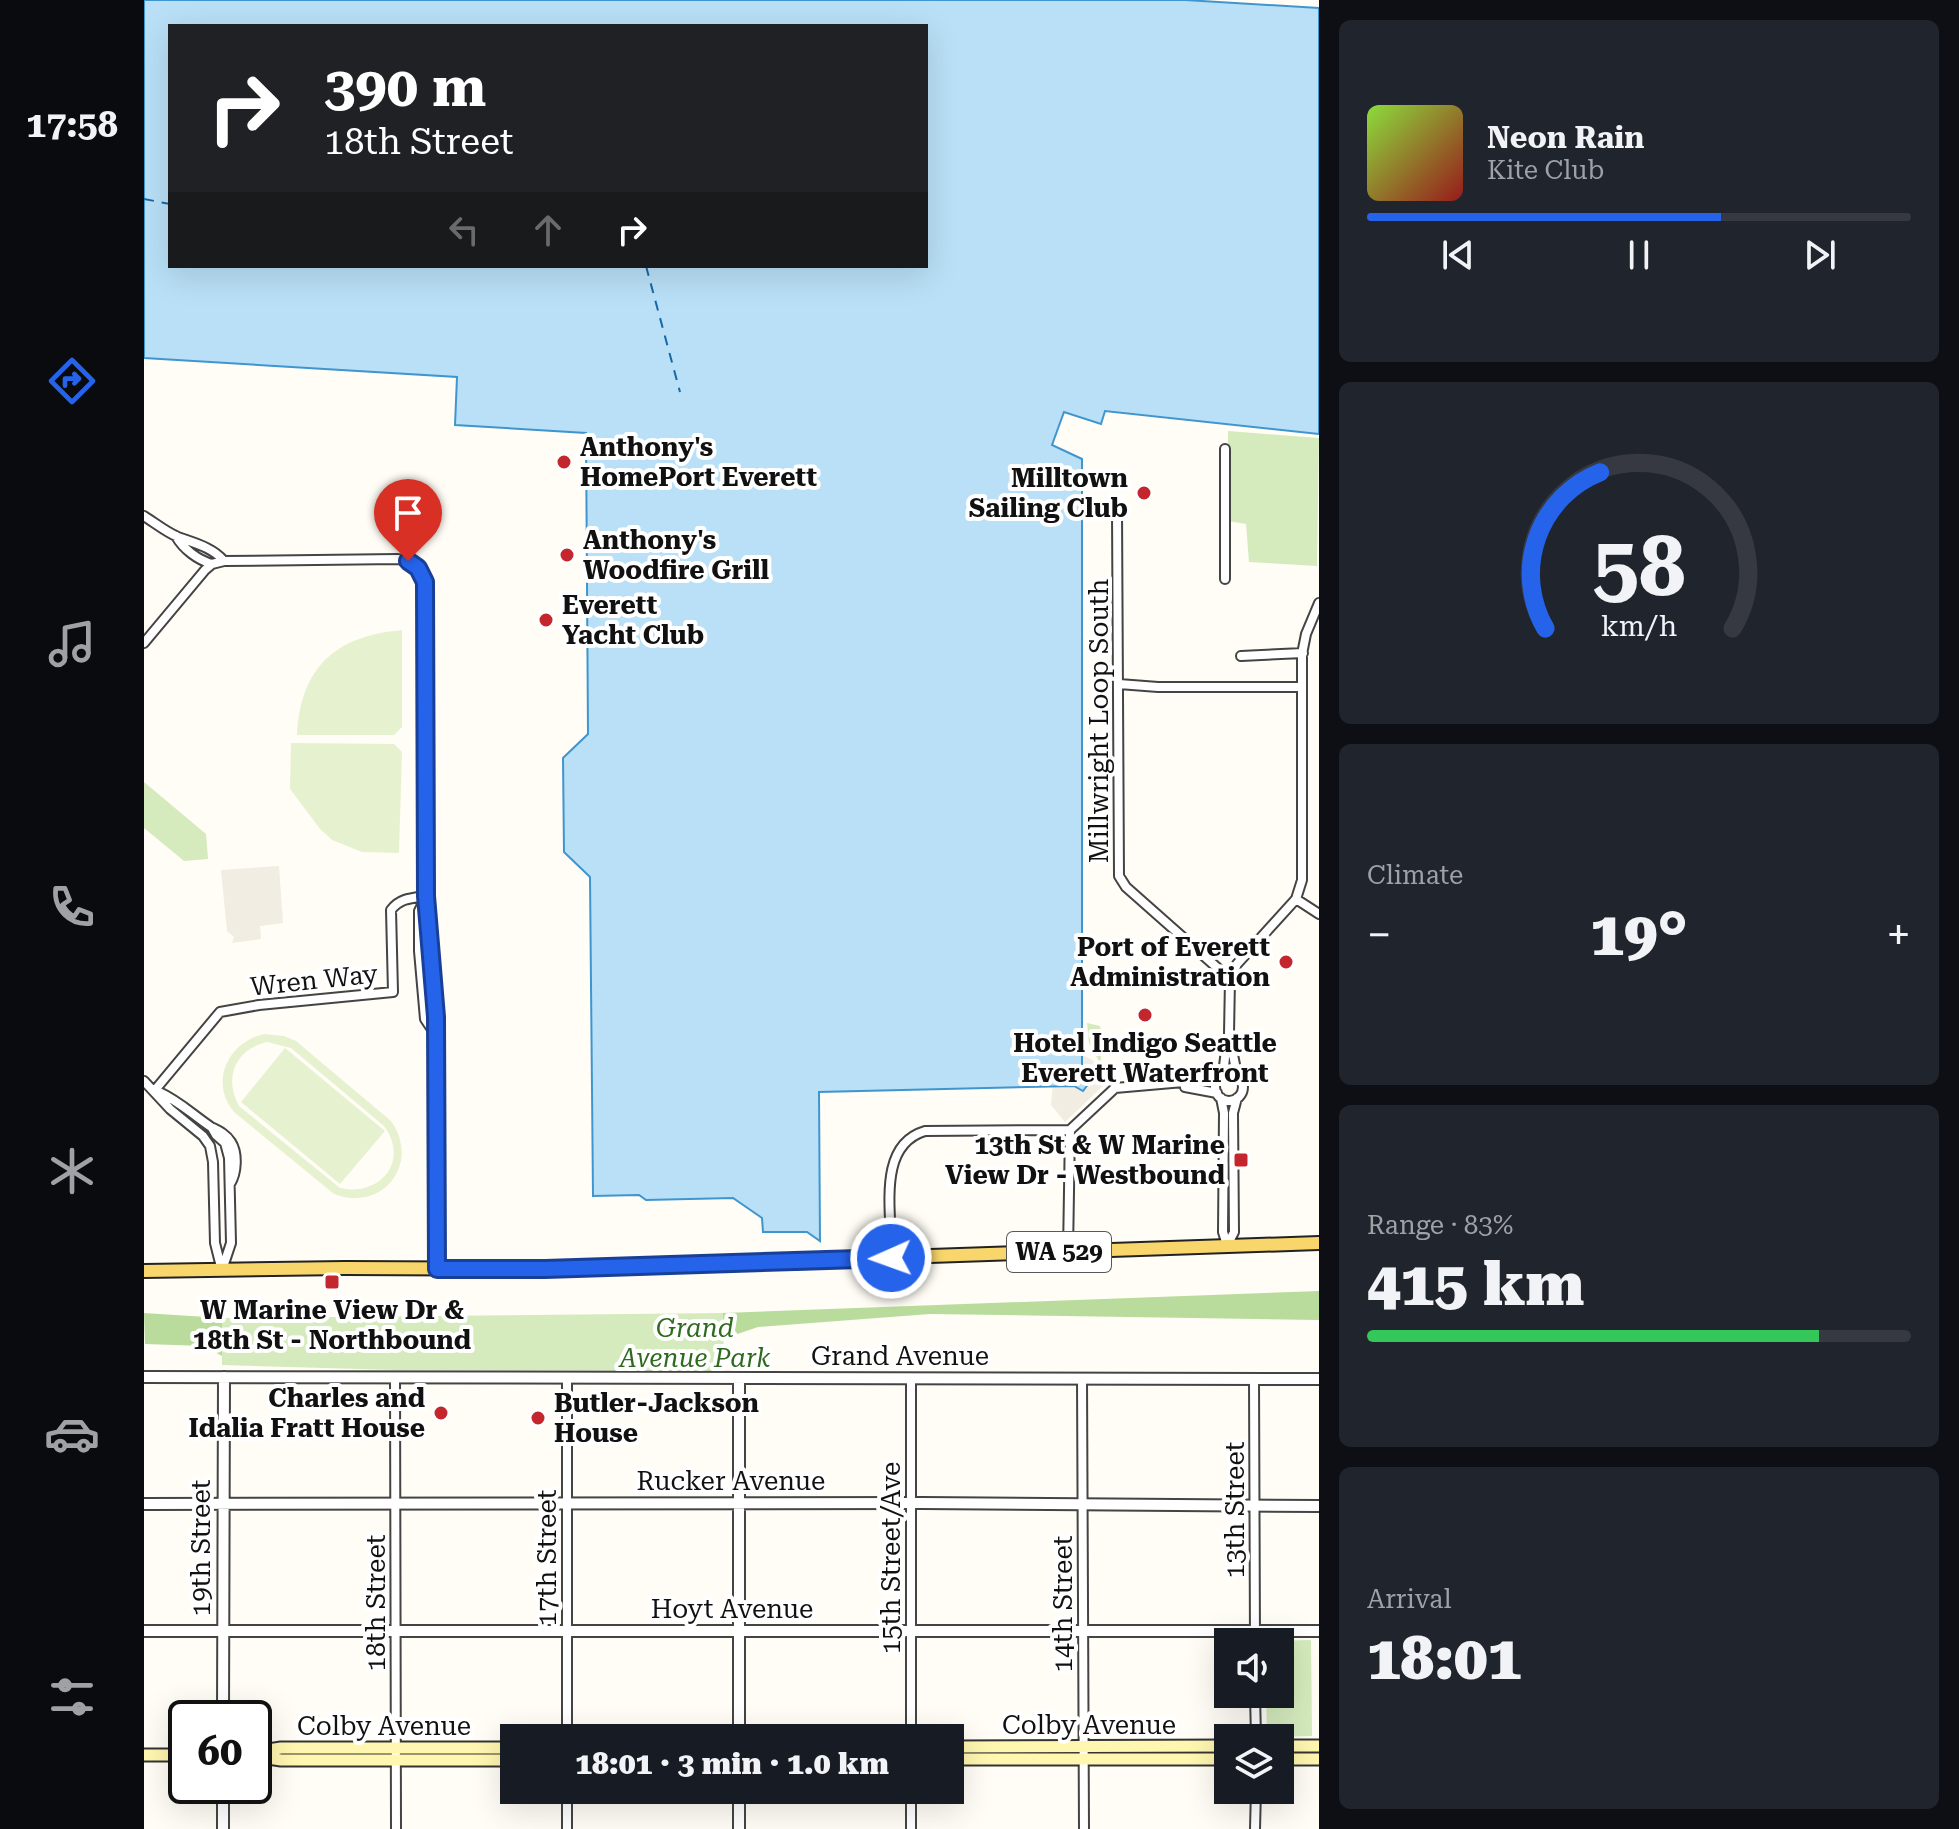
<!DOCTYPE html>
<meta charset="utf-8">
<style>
:root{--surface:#171b24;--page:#20242c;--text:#f1f3f6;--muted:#9ea1a6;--line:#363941;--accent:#2563eb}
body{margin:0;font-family:"Roboto Serif",serif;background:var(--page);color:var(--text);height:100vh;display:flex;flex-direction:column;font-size:30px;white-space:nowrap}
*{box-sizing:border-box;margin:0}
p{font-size:26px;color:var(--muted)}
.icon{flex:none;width:44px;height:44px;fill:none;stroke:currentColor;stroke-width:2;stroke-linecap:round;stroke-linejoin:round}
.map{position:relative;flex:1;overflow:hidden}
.side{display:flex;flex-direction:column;gap:20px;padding:20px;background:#0d0f14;width:640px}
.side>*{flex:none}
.top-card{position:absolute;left:24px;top:24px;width:760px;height:244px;border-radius:0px;box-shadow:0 8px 32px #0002;background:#202124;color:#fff;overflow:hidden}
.tools{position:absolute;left:1070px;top:1628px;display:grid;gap:16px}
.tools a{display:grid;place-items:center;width:80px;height:80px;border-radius:0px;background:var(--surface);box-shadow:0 8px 32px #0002;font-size:40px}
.speed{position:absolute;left:24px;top:1700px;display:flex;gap:16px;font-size:40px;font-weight:700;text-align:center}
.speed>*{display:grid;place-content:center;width:104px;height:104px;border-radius:50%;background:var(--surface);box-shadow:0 8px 32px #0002;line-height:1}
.speed .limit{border:4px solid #111;border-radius:12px;background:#fff;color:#111}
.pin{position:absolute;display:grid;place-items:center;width:68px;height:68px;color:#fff;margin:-82px -34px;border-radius:50% 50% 50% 0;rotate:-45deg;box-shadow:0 0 8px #0007}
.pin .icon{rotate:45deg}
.me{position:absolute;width:88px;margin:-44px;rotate:268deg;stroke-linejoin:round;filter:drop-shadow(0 0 6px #0008)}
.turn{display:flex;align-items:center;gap:28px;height:168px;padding:0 24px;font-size:36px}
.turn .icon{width:104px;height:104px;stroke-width:2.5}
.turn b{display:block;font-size:56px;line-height:68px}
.lanes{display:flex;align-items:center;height:76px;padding:0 24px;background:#0003;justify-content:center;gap:40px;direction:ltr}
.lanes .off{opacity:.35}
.big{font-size:60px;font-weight:800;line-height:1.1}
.side .card{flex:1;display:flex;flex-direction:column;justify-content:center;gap:12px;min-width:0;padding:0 28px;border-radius:12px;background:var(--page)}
.side .dial{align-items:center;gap:0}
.dial svg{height:208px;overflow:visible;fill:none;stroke:var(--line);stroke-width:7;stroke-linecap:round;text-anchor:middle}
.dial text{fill:var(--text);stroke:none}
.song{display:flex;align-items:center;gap:24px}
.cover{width:96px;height:96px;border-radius:12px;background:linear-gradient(135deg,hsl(90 70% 55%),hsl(0 70% 35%))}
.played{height:8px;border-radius:4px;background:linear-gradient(90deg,var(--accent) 65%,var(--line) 65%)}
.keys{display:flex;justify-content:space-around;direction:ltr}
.heat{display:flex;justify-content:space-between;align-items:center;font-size:44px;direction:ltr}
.charge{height:12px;border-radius:6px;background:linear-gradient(90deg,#34c759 83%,var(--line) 0)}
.trip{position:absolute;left:356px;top:1724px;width:464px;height:80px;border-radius:0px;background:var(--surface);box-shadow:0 8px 32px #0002;font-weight:800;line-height:80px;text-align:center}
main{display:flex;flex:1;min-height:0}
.tabs{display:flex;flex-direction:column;width:144px;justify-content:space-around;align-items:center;background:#090b0e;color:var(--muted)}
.tabs .icon{width:56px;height:56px}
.tabs .on{color:var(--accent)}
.tabs b{font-size:36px;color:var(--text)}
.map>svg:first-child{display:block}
</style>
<main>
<nav class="tabs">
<b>17:58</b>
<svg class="icon on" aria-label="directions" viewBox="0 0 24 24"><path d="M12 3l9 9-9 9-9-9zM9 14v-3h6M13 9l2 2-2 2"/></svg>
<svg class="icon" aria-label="music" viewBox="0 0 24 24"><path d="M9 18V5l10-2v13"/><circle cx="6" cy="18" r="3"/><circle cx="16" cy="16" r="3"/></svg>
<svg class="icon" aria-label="phone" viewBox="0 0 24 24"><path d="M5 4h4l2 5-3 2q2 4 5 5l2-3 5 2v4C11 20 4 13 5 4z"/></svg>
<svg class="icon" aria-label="climate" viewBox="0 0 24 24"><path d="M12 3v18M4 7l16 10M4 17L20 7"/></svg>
<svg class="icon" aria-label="car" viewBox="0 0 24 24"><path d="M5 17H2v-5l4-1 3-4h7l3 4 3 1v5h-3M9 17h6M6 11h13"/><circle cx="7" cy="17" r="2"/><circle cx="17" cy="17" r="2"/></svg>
<svg class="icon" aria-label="filters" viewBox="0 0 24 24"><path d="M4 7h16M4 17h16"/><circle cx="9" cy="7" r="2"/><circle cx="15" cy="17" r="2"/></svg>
</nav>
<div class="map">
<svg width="1175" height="1829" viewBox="0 0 1175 1829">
<rect width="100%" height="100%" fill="#fffdf5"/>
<path fill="#d5ebbd" d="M1084,431L1175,438L1173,566L1105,562L1102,524L1084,521Z
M0,782L62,834L64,859L40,861L0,828Z
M943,1023L956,1026L961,1047L957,1053V1065L945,1043Z
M579,1313L580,1371L249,1370L78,1365V1318Z
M1167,1640L1168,1736L1123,1737L1122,1694H1136V1642L1122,1641Z"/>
<path fill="#b9dc9c" d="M1175,1291V1320L786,1314L614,1327L579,1339V1313Z
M0,1313L78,1318V1356L60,1346L1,1344Z"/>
<path fill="#e6f2cf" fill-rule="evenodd" d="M258,630V727L250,735H153C157,667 191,636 258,630Z
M147,743L250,744L258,752L255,853L218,852L188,840L176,829L146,789Z
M120,1034L140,1036L152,1041L247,1121C277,1163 239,1213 190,1194L90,1112C65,1082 84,1042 120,1034ZM123,1042L147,1048L240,1126C266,1161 236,1197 196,1188L95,1106C79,1077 92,1049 123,1042Z
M141,1048L241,1131L196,1184L97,1102Z"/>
<path fill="#f1ede2" d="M135,866L139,923L116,926L117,939L88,943L90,937L83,931L77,870Z
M934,1055H939L957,1065L962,1083L921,1122L907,1105L909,1083Z"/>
<path fill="#b9e0f7" stroke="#3f96cf" stroke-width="2" fill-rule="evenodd" d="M0,0H1041L1175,8V434L961,411L957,424L920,412L908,445L938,459V1078L943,1071L948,1070L951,1075L939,1091L930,1086L675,1092L676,1241L663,1232H619L618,1218L589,1198L502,1200L495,1195L449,1196L446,877L420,852L419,758L444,734L442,433L311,425L313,377L0,358ZM26,26H782V266H26Z"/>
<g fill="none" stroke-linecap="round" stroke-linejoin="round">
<path stroke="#1768a6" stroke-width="2" stroke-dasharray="10 8" stroke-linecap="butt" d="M0,199L26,204
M502,266L536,392"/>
<g stroke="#444" stroke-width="12">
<path id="minor" d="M1081,449V579
M973,511L975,876L982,887L1086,979
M0,516C11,523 22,532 34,537C50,543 68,547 80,561
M32,536C39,549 54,560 68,564
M0,643L61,570L68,564L80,561L254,559C268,562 276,568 281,582L282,896L285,909L292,1017L293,1269
M1097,656L1159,653
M975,684L1014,687H1157
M282,897L275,911V951L281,1019L291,1034
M1152,899L1175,914
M1071 1087a14 14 0 1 1 28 0a14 14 0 1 1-28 0Z
M1079,1074L1083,1042
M1093,1075L1085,1034L1086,979L1093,964L1152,899L1158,880V654L1162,634L1175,603
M0,1081L26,1109L59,1136L66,1146L69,1162L71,1243L78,1271
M1041,1087L1073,1093
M11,1090L76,1012L115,1005L249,992L247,910C256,898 268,898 282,896
M15,1092C35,1101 49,1115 67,1127C75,1131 82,1134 87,1142C94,1153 93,1173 86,1184
M1077,1098L1080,1113L1079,1232L1083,1245
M68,1128L72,1135L81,1143L85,1158L87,1243L78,1270
M1083,1246L1090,1232L1089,1113L1093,1098
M924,1252L926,1130
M747,1258C749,1216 731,1146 781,1131L926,1130L971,1088L1074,1079
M251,1377L252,1829
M423,1377V1738
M767,1378V1738
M938,1378L940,1829
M1110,1379L1111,1642
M1111,1694L1112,1738
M423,1790V1829
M767,1829V1790
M1111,1829L1112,1790"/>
</g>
<g stroke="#444" stroke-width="14">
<path id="tertiary" d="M0,1377L1175,1379
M0,1504L778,1503L1175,1506
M0,1631H1175
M79,1718L80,1377
M595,1738V1378
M79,1786V1829
M595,1790V1829"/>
</g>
<g stroke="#333" stroke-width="15">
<path id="secondary" d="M1136,1746H1175
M806,1747L1084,1746
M110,1752L137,1748H370
M0,1755H42
M111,1756L137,1760H370
M806,1759H1084
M1136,1759H1175"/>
</g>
<g stroke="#222" stroke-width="16">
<path id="primary" d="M0,1271L201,1268L401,1269L1175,1243"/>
</g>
<use href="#minor" stroke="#fff" stroke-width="8"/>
<use href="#tertiary" stroke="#fff" stroke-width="10"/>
<use href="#secondary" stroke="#fff6b0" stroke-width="11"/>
<use href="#primary" stroke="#f9d66b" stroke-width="12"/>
</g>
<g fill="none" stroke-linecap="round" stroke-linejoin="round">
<g stroke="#184099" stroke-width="20">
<path id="route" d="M264,561L274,568L281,582L282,896L292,1017L293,1269H401L747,1258"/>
</g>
<use href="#route" stroke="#2563eb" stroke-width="14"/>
</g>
<g fill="#c4262e" stroke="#fff" stroke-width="3">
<circle cx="420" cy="462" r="8"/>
<circle cx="1000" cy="493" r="8"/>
<circle cx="423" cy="555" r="8"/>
<circle cx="402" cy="620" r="8"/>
<circle cx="1142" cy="962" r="8"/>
<circle cx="1001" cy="1015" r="8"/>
<rect x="1089" y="1152" width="16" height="16" rx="4"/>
<rect x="180" y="1274" width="16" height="16" rx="4"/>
<circle cx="297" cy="1413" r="8"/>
<circle cx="394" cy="1418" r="8"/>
</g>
<g text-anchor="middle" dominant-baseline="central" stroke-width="8" stroke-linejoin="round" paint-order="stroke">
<rect fill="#fff" stroke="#585858" stroke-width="2" x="863" y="1232" width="104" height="40" rx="6"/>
<g font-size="24" font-weight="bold" fill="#111">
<text x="915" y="1252">WA 529</text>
</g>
<g font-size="26" font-weight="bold" fill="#111" stroke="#fff" text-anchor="start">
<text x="436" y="447">Anthony's<tspan x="436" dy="30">HomePort Everett</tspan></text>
<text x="984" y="478" text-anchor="end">Milltown<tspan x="984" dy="30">Sailing Club</tspan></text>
<text x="439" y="540">Anthony's<tspan x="439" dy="30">Woodfire Grill</tspan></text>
<text x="418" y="605">Everett<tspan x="418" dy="30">Yacht Club</tspan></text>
<text x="1126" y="947" text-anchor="end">Port of Everett<tspan x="1126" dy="30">Administration</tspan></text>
<text x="1001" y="1043" text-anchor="middle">Hotel Indigo Seattle<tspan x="1001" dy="30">Everett Waterfront</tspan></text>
<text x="1081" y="1145" text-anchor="end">13th St &amp; W Marine<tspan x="1081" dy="30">View Dr - Westbound</tspan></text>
<text x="188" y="1310" text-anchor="middle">W Marine View Dr &amp;<tspan x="188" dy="30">18th St - Northbound</tspan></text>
<text x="281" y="1398" text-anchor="end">Charles and<tspan x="281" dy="30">Idalia Fratt House</tspan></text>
<text x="410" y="1403">Butler-Jackson<tspan x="410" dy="30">House</tspan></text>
</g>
<g font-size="26" fill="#111" stroke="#fff">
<text transform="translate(955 721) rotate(-90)">Millwright Loop South</text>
<text transform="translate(170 980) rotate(-6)">Wren Way</text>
<text x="756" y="1356">Grand Avenue</text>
<text x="587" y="1481">Rucker Avenue</text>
<text transform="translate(1091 1510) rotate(-90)">13th Street</text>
<text transform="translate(57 1548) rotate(-90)">19th Street</text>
<text transform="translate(403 1558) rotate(-90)">17th Street</text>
<text transform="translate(747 1558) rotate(-90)">15th Street/Ave</text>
<text transform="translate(232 1603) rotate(-90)">18th Street</text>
<text transform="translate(919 1604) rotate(-90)">14th Street</text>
<text x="588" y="1609">Hoyt Avenue</text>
<text x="945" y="1725">Colby Avenue</text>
<text x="240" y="1726">Colby Avenue</text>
</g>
<g font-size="26" font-style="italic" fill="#2f6b1f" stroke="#fff">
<text x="551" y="1328">Grand<tspan x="551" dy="30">Avenue Park</tspan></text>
</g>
</g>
</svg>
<div class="tools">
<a><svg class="icon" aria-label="sound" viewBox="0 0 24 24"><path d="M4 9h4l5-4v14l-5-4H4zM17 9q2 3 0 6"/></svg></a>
<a><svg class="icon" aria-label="layers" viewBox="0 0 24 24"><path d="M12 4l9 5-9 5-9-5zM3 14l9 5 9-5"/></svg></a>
</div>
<div class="speed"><div class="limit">60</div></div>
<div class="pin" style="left:264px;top:561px;background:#d93025"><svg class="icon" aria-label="arrive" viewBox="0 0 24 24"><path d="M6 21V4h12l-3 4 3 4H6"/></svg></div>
<svg class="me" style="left:747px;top:1258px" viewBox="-20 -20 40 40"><circle r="17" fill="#2563eb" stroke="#fff" stroke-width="3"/><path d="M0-11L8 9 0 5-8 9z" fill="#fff"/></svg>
<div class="trip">18:01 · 3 min · 1.0 km</div>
<div class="top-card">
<div class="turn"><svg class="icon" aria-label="right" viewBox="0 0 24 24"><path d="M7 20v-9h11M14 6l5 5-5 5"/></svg><div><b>390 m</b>18th Street</div></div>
<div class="lanes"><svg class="icon off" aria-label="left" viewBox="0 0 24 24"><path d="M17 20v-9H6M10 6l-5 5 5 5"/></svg><svg class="icon off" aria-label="ahead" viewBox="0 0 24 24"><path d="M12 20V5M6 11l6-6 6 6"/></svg><svg class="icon" aria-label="right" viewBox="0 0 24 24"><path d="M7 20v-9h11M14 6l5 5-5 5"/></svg></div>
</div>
</div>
<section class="side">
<div class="card">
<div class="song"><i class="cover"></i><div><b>Neon Rain</b><p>Kite Club</p></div></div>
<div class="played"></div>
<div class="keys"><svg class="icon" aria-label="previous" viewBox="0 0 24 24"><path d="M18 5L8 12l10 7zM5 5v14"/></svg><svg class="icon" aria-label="pause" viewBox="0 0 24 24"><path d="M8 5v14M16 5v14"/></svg><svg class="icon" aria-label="next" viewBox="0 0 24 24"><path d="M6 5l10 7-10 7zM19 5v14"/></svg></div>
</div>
<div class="card dial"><svg viewBox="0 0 100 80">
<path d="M14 69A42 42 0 1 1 86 69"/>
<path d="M14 69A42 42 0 0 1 35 9" stroke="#2563eb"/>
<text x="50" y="56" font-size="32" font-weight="700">58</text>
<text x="50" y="72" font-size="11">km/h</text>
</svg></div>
<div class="card"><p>Climate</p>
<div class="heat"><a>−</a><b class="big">19°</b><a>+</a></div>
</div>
<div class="card"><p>Range · 83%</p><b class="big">415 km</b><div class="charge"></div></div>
<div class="card"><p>Arrival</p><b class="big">18:01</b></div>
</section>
</main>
